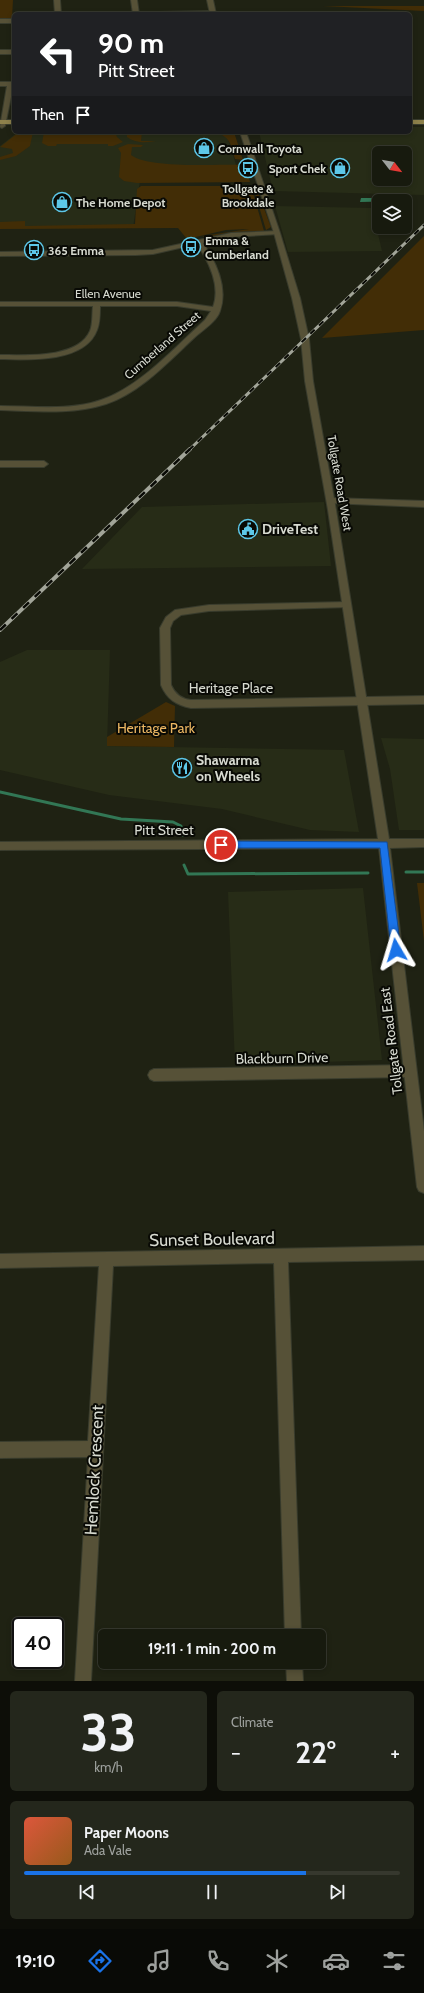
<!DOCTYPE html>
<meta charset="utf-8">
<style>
:root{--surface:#171a0e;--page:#24271c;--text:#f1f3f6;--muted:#9ea19e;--line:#36382e;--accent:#1a73e8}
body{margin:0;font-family:Cabin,sans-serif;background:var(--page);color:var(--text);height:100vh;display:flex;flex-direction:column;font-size:15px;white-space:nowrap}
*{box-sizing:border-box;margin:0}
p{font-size:13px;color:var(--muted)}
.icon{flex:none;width:22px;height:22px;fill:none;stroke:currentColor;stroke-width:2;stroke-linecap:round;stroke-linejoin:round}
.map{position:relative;height:1681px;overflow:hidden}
.panel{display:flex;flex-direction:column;gap:10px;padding:10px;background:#0d0e08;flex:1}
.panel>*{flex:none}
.guide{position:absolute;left:12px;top:12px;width:400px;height:122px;border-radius:6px;box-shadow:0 2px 6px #0003,0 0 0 1px var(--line);background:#202124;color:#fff;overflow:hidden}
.needle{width:26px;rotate:121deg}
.controls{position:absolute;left:372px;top:146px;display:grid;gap:8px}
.controls a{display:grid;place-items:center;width:40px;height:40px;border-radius:6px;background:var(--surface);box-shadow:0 2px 6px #0003,0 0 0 1px var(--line);font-size:20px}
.speed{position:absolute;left:12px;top:1617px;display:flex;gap:8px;font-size:20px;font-weight:700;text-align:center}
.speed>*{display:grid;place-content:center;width:52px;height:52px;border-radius:50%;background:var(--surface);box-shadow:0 2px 6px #0003,0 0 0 1px var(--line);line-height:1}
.speed .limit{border:2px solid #111;border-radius:6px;background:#fff;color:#111}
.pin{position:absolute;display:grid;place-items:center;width:34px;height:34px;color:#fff;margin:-17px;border:2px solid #fff;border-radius:50%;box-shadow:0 1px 4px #0007}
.me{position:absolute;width:44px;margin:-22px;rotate:353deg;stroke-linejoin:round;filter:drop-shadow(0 0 3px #0008)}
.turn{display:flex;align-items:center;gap:14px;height:84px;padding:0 20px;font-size:18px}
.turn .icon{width:52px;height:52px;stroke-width:2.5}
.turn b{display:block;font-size:28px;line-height:34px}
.then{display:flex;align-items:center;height:38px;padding:0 20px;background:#0003;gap:8px;font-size:15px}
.big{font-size:30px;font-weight:700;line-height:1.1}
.panel .widget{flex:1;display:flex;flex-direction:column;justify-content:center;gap:6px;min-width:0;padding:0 14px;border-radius:6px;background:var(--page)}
.panel .dial{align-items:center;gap:0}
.dial b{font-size:52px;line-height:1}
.song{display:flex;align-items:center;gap:12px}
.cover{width:48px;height:48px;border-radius:6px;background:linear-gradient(135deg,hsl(10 70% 55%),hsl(30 70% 35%))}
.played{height:4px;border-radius:2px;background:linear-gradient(90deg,var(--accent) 75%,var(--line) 75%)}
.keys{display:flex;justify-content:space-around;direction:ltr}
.heat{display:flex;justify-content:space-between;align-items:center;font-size:22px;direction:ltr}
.panel .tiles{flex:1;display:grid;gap:10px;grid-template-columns:1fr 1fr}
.widget:last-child{grid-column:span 2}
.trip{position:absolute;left:98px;top:1629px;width:228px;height:40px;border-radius:6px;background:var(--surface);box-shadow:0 2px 6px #0003,0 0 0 1px var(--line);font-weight:700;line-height:40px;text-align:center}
.tab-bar{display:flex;height:64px;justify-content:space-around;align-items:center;background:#090a06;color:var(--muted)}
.tab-bar .icon{width:28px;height:28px}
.tab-bar .current{color:var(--accent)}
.tab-bar b{font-size:18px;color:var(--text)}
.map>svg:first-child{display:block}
</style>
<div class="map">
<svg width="424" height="1681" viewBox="0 0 424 1681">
<rect width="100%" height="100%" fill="#1f2213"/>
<path fill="#272c17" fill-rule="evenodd" d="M410,127H424V195L273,191L259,132H410ZM379,153H405V179H379Z
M18,132H226L237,168H122L124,181H140L133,228L0,229V146Z
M275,206L372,208L382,251L288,252Z
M324,502L331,566L82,569L142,507Z
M27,650H110L107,746L344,750L359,832L310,830L222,809L109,795L0,770V662Z
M381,738L424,739V830H399L390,769Z
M363,888L382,1060L235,1065L228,892Z"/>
<path fill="#422d06" d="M0,0H13L12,18H0Z
M323,6H424V11Z
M19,132H33L30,146L16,156L0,160V157L13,153L12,149L0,147Z
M44,132H115L117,137L123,142L113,146H108V144H57L56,146H48L42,143Z
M127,132H142L141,141H156C146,143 135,143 127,137Z
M211,132H234L243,160L235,159C230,142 230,135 211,132Z
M128,144L143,145L141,147H132L131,155C149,169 220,164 245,165L250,182L137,183L124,181L119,177L121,153L118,148Z
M141,186H251L264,231L231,232L205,238L203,236L249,229L226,230L187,239L178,228H176L0,229V222L25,221V226L135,224L137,189Z
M255,193L259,195L271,227L266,230Z
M424,236V330L322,338Z
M166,702L175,706L174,747L107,746V737Z
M417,883H424V941Z"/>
<path fill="#327755" d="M361,198H408L411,200V204H405V201L360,202Z"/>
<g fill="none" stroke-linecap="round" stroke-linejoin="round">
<path stroke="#327755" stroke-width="3" d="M0,792L121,819L173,822L181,826L183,835
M184,865L188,874L368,873
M406,872H424"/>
<g stroke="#393c2d" stroke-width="2">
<path id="minor" d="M54,0H60L61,14H55Z
M131,0H137L139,14H133Z
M215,11L213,14H157L160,12Z
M0,19H14V23H0Z
M0,50H14V54H0Z
M0,82H14L5,126L2,128L0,127L7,86H0Z
M277,231L279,232V234L231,237L203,243C216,262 228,288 220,311C217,321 203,330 195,337C169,361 140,393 106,404C72,415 35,411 0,410V406C33,406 70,411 101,400C140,387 175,347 205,320L211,311L177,306H100C100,314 100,323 97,330C85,363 28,360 0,359V355C25,355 78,359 90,331C93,324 92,314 93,306H0V302H177L213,307C221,286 209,262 197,244L153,254L136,255L0,256V252L153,250L231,233Z
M0,461H44L48,464L44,467H0Z
M331,498L424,501V507L328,503L327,501Z
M347,602L350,603V607L209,611L181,615L173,621L170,628L171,685C175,694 181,699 191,700L424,696V704L191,708C176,705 167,699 161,685L160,628L166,617L175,610L209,605Z
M410,1065L414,1067L416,1071L414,1075L410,1077L154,1081L150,1079L148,1075L150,1071L154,1069Z
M424,1246V1260L288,1262L301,1636H285L274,1263L113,1266L91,1681H75L88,1457L0,1458V1442L88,1441L99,1266L0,1268V1254Z
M286,1662H302L303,1681H287Z"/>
</g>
<g stroke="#393c2d" stroke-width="2">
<path id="tertiary" d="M207,0H213L216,14H210Z
M240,132H246L280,233L300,298L309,339L313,381L336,510L389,839H424V847L390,848L424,1131V1193L419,1191L417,1187L379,848L0,850V842L378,839L328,510L305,381L301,339L292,298L274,233Z"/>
</g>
<g stroke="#393c2d" stroke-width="2">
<path id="primary" d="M0,120H14V124H0Z
M410,120H424V124H410Z"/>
</g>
<use href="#minor" fill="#565137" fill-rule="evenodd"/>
<use href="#tertiary" fill="#565137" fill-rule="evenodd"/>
<use href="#primary" fill="#8d814b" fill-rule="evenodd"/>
<g stroke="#a2a599" stroke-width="3">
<path id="rail-far1" d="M189,450L424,225"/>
</g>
<g stroke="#a2a599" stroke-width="4">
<path id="rail" d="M0,630L190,449"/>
</g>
<use href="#rail-far1" stroke="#090a05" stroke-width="2" stroke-dasharray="6" stroke-linecap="butt"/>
<use href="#rail" stroke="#090a05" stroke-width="2.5" stroke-dasharray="8" stroke-linecap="butt"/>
</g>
<path fill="#1a73e8" stroke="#114b97" d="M221,841L387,842L401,950L400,953L396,954L391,950L380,848H221L216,845Z"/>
<defs>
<g id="shop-ring" transform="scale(1)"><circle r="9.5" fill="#090a05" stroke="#5dc7e8" stroke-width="1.5"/><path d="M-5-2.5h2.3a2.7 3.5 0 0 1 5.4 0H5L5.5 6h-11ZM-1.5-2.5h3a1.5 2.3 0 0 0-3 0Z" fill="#5dc7e8"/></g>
<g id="bus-ring" transform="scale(1)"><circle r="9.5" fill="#090a05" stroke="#5dc7e8" stroke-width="1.5"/><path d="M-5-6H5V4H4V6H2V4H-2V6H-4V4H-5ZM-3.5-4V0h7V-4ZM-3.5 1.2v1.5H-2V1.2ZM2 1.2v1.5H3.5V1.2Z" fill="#5dc7e8"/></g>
<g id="civic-ring" transform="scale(1)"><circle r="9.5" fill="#090a05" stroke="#5dc7e8" stroke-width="1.5"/><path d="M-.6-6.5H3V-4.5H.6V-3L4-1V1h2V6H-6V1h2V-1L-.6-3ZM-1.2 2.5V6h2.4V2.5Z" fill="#5dc7e8"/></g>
<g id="restaurant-ring" transform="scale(1)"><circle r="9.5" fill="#090a05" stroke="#5dc7e8" stroke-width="1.5"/><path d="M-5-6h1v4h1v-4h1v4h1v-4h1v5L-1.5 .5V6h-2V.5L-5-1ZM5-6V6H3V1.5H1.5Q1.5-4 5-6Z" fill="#5dc7e8"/></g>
</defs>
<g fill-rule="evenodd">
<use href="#shop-ring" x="204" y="148"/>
<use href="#bus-ring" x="248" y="168"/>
<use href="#shop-ring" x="340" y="168"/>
<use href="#shop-ring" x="62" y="202"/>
<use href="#bus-ring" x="191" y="247"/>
<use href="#bus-ring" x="34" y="250"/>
<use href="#civic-ring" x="248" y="529"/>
<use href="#restaurant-ring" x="182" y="768"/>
</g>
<g text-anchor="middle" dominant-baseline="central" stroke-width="4" stroke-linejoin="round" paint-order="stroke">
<g font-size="12" font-weight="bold" fill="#d7dad0" stroke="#090a05" text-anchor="start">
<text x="218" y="148">Cornwall Toyota</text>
<text x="326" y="168" text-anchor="end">Sport Chek</text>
<text x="248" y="188" text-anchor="middle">Tollgate &amp;<tspan x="248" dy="14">Brookdale</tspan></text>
<text x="76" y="202">The Home Depot</text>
<text x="205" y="240">Emma &amp;<tspan x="205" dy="14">Cumberland</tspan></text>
<text x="48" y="250">365 Emma</text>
</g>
<g font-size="12" fill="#d7dad0" stroke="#090a05">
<text x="108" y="293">Ellen Avenue</text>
<text transform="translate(162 345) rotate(-41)">Cumberland Street</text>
<text transform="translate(340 483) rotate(80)">Tollgate Road West</text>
</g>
<g font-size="14" font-weight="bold" fill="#d7dad0" stroke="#090a05" text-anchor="start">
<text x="262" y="529">DriveTest</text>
<text x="196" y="760">Shawarma<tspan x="196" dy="16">on Wheels</tspan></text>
</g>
<g font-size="14" fill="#d7dad0" stroke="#090a05">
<text x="231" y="688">Heritage Place</text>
<text x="164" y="830">Pitt Street</text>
<text transform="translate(391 1041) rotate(-97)">Tollgate Road East</text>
<text transform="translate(282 1058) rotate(-1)">Blackburn Drive</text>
</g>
<g font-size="14" fill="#ebb662" stroke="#090a05">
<text x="156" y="728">Heritage Park</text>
</g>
<g font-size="17" fill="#d7dad0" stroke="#090a05">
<text transform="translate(212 1239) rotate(-1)">Sunset Boulevard</text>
<text transform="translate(94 1470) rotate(-87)">Hemlock Crescent</text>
</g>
</g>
</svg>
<div class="controls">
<a><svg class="needle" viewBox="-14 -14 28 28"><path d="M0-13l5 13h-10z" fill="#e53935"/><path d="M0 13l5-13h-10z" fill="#9ea19e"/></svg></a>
<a><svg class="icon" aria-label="layers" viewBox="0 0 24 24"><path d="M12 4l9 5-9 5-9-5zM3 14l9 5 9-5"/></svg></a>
</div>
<div class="speed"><div class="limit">40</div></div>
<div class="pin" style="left:221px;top:845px;background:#d93025"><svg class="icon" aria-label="arrive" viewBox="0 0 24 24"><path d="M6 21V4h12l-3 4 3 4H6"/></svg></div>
<svg class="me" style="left:396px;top:950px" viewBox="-20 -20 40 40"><path d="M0-17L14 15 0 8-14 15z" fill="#1a73e8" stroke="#fff" stroke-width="4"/></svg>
<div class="trip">19:11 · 1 min · 200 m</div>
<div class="guide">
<div class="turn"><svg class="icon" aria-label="left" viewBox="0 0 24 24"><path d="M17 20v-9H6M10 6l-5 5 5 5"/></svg><div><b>90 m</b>Pitt Street</div></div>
<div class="then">Then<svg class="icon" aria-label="arrive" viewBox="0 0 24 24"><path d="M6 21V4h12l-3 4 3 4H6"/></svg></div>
</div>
</div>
<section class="panel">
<div class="tiles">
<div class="widget dial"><b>33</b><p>km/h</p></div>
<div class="widget"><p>Climate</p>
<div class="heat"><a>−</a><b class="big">22°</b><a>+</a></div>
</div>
<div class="widget">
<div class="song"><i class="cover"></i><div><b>Paper Moons</b><p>Ada Vale</p></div></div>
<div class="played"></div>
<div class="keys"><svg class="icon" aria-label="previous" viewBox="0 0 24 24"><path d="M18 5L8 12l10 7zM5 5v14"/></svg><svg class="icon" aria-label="pause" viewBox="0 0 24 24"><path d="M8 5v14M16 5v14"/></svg><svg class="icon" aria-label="next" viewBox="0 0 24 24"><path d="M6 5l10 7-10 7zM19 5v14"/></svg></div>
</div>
</div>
</section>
<nav class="tab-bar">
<b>19:10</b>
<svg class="icon current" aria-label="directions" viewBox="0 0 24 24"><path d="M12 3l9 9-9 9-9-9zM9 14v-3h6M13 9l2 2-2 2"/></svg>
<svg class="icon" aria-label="music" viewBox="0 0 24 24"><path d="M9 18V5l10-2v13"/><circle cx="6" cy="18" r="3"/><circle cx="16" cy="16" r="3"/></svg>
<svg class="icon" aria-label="phone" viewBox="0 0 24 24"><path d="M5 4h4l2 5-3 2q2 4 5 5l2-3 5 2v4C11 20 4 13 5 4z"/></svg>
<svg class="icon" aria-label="climate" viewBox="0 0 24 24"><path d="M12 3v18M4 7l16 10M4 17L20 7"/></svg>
<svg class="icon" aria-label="car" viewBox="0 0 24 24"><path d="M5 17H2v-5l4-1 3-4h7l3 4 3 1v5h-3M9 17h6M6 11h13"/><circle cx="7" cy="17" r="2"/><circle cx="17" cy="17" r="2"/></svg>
<svg class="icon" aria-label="filters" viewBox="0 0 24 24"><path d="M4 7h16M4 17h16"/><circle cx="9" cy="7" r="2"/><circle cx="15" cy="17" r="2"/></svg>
</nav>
